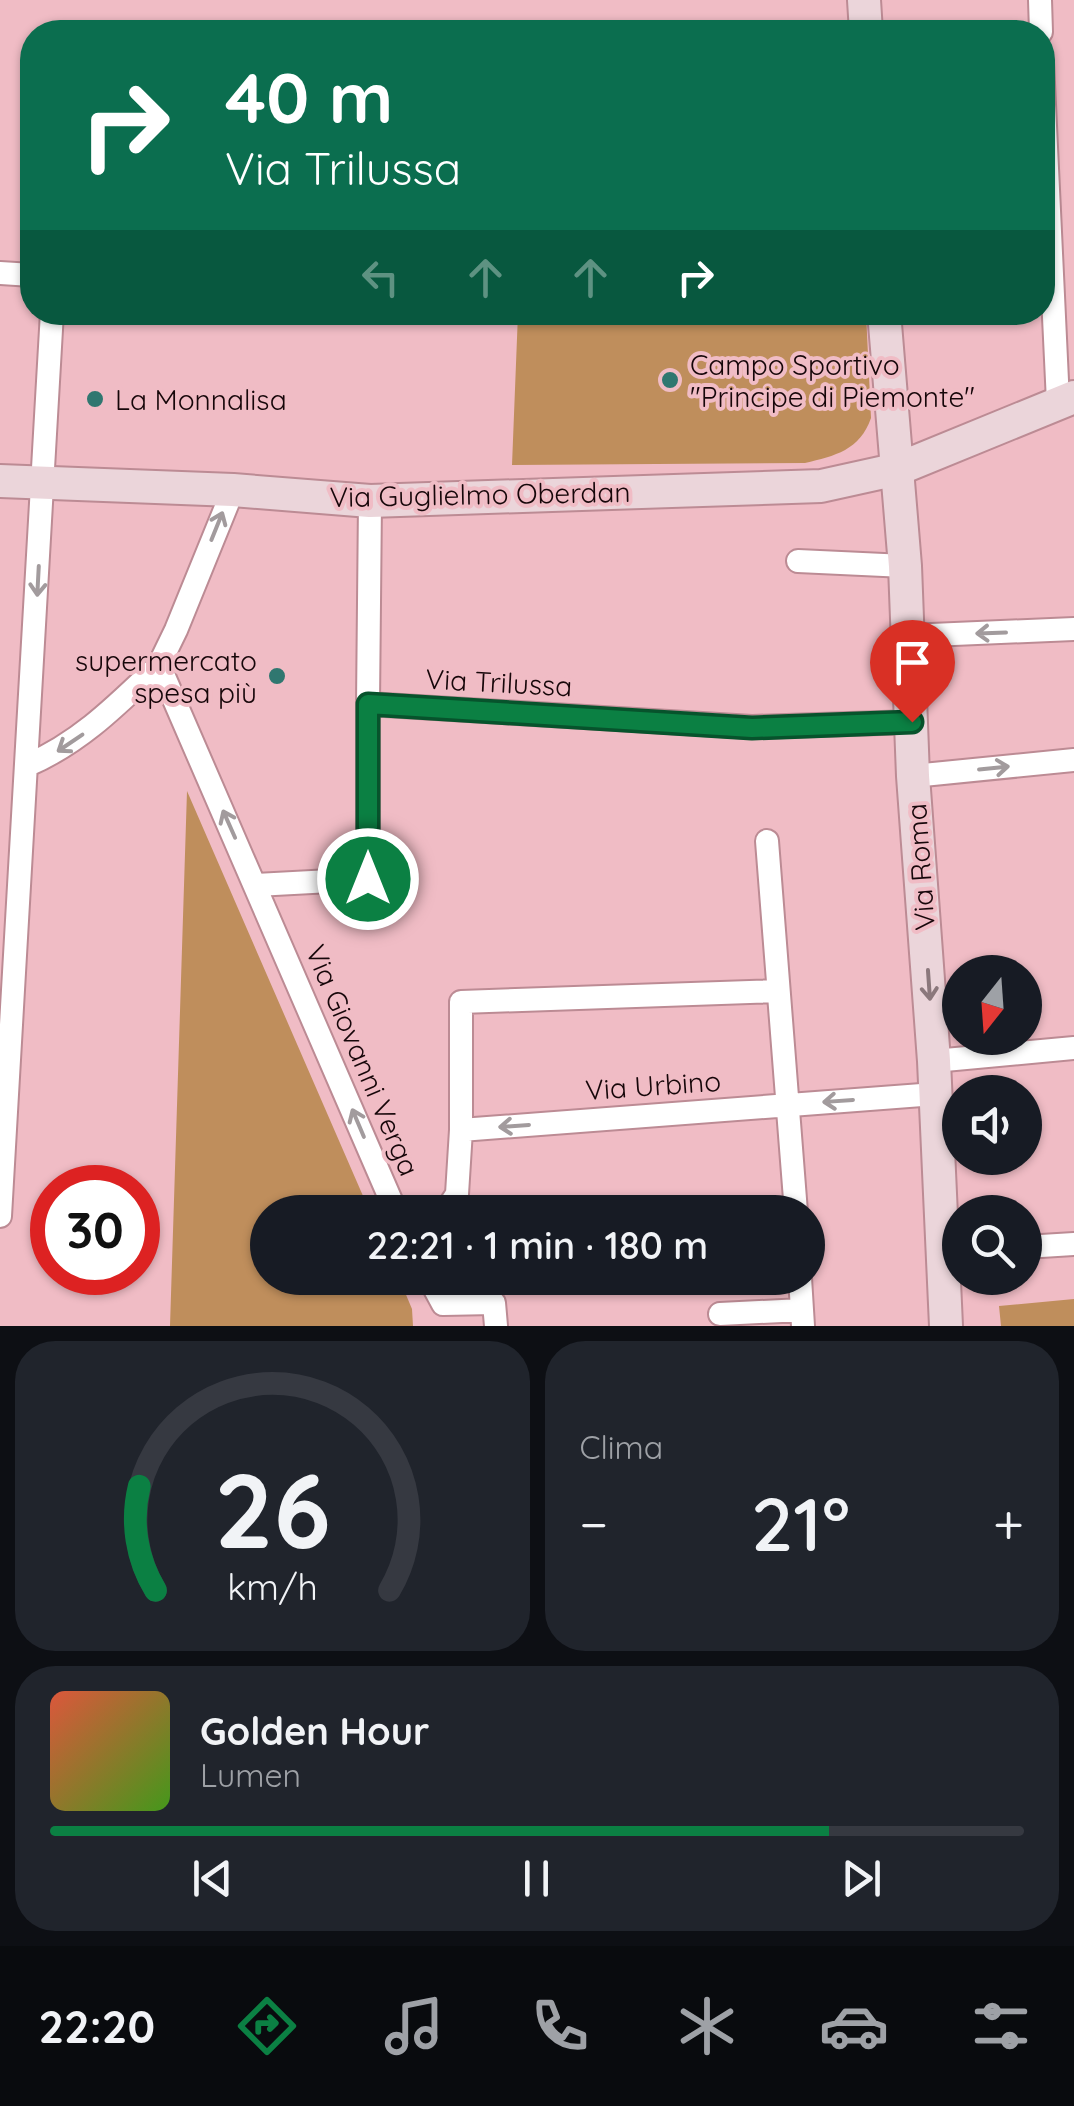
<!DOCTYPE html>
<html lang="it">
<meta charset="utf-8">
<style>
:root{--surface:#171b24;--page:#20242c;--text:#f1f3f6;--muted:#9ea1a6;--line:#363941;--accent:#0b8043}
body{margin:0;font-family:Quicksand,sans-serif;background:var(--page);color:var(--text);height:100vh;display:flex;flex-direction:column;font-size:38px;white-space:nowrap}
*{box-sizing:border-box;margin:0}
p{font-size:32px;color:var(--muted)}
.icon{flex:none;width:55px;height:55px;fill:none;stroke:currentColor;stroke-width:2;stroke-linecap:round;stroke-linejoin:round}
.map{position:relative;height:1326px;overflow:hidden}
.panel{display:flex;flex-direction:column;gap:15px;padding:15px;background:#0d0f14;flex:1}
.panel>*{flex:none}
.hud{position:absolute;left:20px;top:20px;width:1035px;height:305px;border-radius:40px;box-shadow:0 2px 8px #0004;background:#0b6e4f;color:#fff;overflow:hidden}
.needle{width:65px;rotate:197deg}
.controls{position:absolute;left:942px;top:955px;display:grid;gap:20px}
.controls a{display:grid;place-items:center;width:100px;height:100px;border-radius:50%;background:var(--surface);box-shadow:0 2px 8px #0004;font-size:50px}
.speed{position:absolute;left:30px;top:1165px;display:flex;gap:20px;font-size:50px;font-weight:700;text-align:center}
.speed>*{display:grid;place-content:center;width:130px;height:130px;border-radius:50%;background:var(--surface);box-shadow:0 2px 8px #0004;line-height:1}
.speed .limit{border:15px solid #d22;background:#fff;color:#111}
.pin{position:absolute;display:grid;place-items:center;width:85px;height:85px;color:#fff;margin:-102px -42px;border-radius:50% 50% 50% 0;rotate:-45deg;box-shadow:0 0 10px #0007}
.pin .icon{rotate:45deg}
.me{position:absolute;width:110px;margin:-55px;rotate:0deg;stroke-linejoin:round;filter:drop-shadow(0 0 8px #0008)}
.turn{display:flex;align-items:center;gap:35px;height:210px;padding:0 40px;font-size:45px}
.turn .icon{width:130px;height:130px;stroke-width:2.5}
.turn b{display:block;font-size:70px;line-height:85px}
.lanes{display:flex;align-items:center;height:95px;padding:0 40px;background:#0003;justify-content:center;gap:50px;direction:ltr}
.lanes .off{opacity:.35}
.big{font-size:75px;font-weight:600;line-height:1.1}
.panel .card{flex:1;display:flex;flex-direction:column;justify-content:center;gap:15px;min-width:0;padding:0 35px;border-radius:40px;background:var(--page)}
.panel .dial{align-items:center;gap:0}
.dial svg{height:260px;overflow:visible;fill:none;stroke:var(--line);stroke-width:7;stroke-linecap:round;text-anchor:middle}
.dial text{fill:var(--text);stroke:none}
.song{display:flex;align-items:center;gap:30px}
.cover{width:120px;height:120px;border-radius:15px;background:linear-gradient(135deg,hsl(10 70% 55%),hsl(100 70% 35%))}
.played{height:10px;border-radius:5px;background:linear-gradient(90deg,var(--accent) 80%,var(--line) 80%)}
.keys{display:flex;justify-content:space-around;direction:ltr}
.heat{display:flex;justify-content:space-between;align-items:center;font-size:55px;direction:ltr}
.panel .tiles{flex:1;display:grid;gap:15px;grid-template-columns:1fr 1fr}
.card:last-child{grid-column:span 2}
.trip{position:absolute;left:250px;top:1195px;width:575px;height:100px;border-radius:50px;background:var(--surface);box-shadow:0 2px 8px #0004;font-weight:600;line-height:100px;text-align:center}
.tab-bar{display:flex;height:160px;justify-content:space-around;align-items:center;background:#090b0e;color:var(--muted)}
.tab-bar .icon{width:70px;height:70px}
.tab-bar .on{color:var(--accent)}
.tab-bar b{font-size:45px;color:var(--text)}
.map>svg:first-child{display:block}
</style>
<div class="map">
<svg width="1074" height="1326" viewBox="0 0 1074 1326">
<rect width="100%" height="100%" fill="#f0bcc5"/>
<path fill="#bf8e5c" d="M518,313H866L871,418C860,450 835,456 805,463L512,465Z
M187,791L370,1212H268V1278H399L412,1309L413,1326H170Z
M1074,1299V1326H1001L999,1306Z"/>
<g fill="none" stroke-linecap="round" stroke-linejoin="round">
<g stroke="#bc8b94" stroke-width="26">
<path id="street" d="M1040,0L1041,32
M1042,62L1058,402
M0,273L32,275
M233,490L176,630L159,665L396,1212
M798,561L905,566
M908,636L1074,629
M368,704L370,501
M28,765C81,742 118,704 159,665
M913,776L1074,760
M767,841L796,1212
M256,885L368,879V704L752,727L913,722
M934,1061L1074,1048
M461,1130V1002L778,991
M445,1212L457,1194L461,1130L935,1094
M0,1216L52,312
M1025,1247L1074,1244
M429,1278L443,1304L494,1303L496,1326
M800,1278L803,1326
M720,1314L802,1310"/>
</g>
<g stroke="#bc8b94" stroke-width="36">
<path id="secondary" d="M864,0L866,32
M884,312L905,566L913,776L934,1061L946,1326
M0,481L233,490L370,501L821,486L898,469L1074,397"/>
</g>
<use href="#street" stroke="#fff" stroke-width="22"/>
<use href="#secondary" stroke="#ebd5da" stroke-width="32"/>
</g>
<defs><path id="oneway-shaft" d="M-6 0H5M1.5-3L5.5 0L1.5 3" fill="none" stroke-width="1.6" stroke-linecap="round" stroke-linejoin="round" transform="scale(2.5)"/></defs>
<g stroke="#a29b9d">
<use href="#oneway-shaft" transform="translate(217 526) rotate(-68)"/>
<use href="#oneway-shaft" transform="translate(38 581) rotate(93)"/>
<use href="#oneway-shaft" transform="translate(991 633) rotate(178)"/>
<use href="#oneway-shaft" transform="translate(70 743) rotate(146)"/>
<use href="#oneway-shaft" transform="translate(994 768) rotate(-6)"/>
<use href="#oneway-shaft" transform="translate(229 824) rotate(-114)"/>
<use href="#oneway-shaft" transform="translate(838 1101) rotate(176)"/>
<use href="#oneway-shaft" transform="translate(358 1123) rotate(-113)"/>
<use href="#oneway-shaft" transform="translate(514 1126) rotate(176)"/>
</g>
<use stroke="#8b787c" href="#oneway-shaft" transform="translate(929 985) rotate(86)"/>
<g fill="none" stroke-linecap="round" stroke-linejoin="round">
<g stroke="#07532c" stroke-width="25">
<path id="route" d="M368,879V704L752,728L912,722"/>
</g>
<use href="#route" stroke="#0b8043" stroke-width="18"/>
</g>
<g fill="#307770" stroke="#f0bcc5" stroke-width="4">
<circle cx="670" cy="380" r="10"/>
<circle cx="95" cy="399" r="10"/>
<circle cx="277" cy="676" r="10"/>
</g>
<g text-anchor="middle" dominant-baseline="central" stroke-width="8" stroke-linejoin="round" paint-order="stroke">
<g font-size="28" fill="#160609" stroke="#f0bcc5" text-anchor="start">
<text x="690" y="364">Campo Sportivo<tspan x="690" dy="32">"Principe di Piemonte"</tspan></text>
<text x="115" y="399">La Monnalisa</text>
<text x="257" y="660" text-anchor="end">supermercato<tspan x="257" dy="32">spesa più</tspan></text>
</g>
<g font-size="28" fill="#160609" stroke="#f0bcc5">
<text transform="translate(480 494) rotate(-1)">Via Guglielmo Oberdan</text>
<text transform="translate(499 682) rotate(3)">Via Trilussa</text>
<text transform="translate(920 867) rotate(-94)">Via Roma</text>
<text transform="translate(363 1060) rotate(67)">Via Giovanni Verga</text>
<text transform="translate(653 1085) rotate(-4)">Via Urbino</text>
</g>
</g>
</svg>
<div class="controls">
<a><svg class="needle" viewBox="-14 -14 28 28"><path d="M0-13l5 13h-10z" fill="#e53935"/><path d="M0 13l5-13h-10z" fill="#9ea1a6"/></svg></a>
<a><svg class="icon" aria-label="sound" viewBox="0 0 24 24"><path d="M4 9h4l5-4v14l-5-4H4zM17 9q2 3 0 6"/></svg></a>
<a><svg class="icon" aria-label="search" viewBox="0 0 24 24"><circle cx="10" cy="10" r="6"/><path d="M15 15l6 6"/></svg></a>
</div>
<div class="speed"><div class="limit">30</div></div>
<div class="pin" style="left:912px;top:722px;background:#d93025"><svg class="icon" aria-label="arrive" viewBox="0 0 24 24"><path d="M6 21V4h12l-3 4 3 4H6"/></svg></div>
<svg class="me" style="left:368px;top:879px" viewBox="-20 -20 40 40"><circle r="17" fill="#0b8043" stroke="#fff" stroke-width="3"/><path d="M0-11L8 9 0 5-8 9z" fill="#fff"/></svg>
<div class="trip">22:21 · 1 min · 180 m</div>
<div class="hud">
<div class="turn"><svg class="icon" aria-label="right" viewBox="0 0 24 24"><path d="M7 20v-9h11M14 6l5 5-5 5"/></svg><div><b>40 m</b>Via Trilussa</div></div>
<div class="lanes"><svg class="icon off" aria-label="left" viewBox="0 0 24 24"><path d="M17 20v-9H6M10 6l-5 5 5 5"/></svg><svg class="icon off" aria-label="ahead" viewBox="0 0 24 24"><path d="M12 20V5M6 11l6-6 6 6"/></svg><svg class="icon off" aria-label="ahead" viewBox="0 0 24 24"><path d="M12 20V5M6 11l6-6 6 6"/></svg><svg class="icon" aria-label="right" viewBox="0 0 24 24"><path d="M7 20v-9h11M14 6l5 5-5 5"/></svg></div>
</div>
</div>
<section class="panel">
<div class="tiles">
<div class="card dial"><svg viewBox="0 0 100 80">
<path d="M14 69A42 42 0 1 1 86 69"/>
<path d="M14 69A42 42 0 0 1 9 37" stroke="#0b8043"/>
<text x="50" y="56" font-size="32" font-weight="700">26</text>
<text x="50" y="72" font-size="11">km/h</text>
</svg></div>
<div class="card"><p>Clima</p>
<div class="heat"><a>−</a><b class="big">21°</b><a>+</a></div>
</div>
<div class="card">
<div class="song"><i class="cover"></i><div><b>Golden Hour</b><p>Lumen</p></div></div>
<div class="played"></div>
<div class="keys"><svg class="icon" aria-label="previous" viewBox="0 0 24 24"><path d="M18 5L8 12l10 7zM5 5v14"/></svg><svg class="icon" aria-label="pause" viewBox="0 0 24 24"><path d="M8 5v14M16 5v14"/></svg><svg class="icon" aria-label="next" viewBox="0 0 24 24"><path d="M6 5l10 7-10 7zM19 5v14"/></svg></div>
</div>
</div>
</section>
<nav class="tab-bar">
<b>22:20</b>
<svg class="icon on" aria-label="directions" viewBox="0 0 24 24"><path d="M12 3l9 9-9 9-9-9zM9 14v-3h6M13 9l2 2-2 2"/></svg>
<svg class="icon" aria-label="music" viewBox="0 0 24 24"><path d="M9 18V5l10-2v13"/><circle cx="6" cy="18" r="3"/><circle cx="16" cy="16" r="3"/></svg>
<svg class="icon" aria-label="phone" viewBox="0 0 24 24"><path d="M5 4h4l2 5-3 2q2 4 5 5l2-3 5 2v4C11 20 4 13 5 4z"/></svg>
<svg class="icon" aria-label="climate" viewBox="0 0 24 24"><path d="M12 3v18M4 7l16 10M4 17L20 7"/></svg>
<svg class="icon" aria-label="car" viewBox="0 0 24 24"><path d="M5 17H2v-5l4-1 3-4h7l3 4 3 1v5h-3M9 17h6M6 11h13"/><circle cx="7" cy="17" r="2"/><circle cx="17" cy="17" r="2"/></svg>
<svg class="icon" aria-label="filters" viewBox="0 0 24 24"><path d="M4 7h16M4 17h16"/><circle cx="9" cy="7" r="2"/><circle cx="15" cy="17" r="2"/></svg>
</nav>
